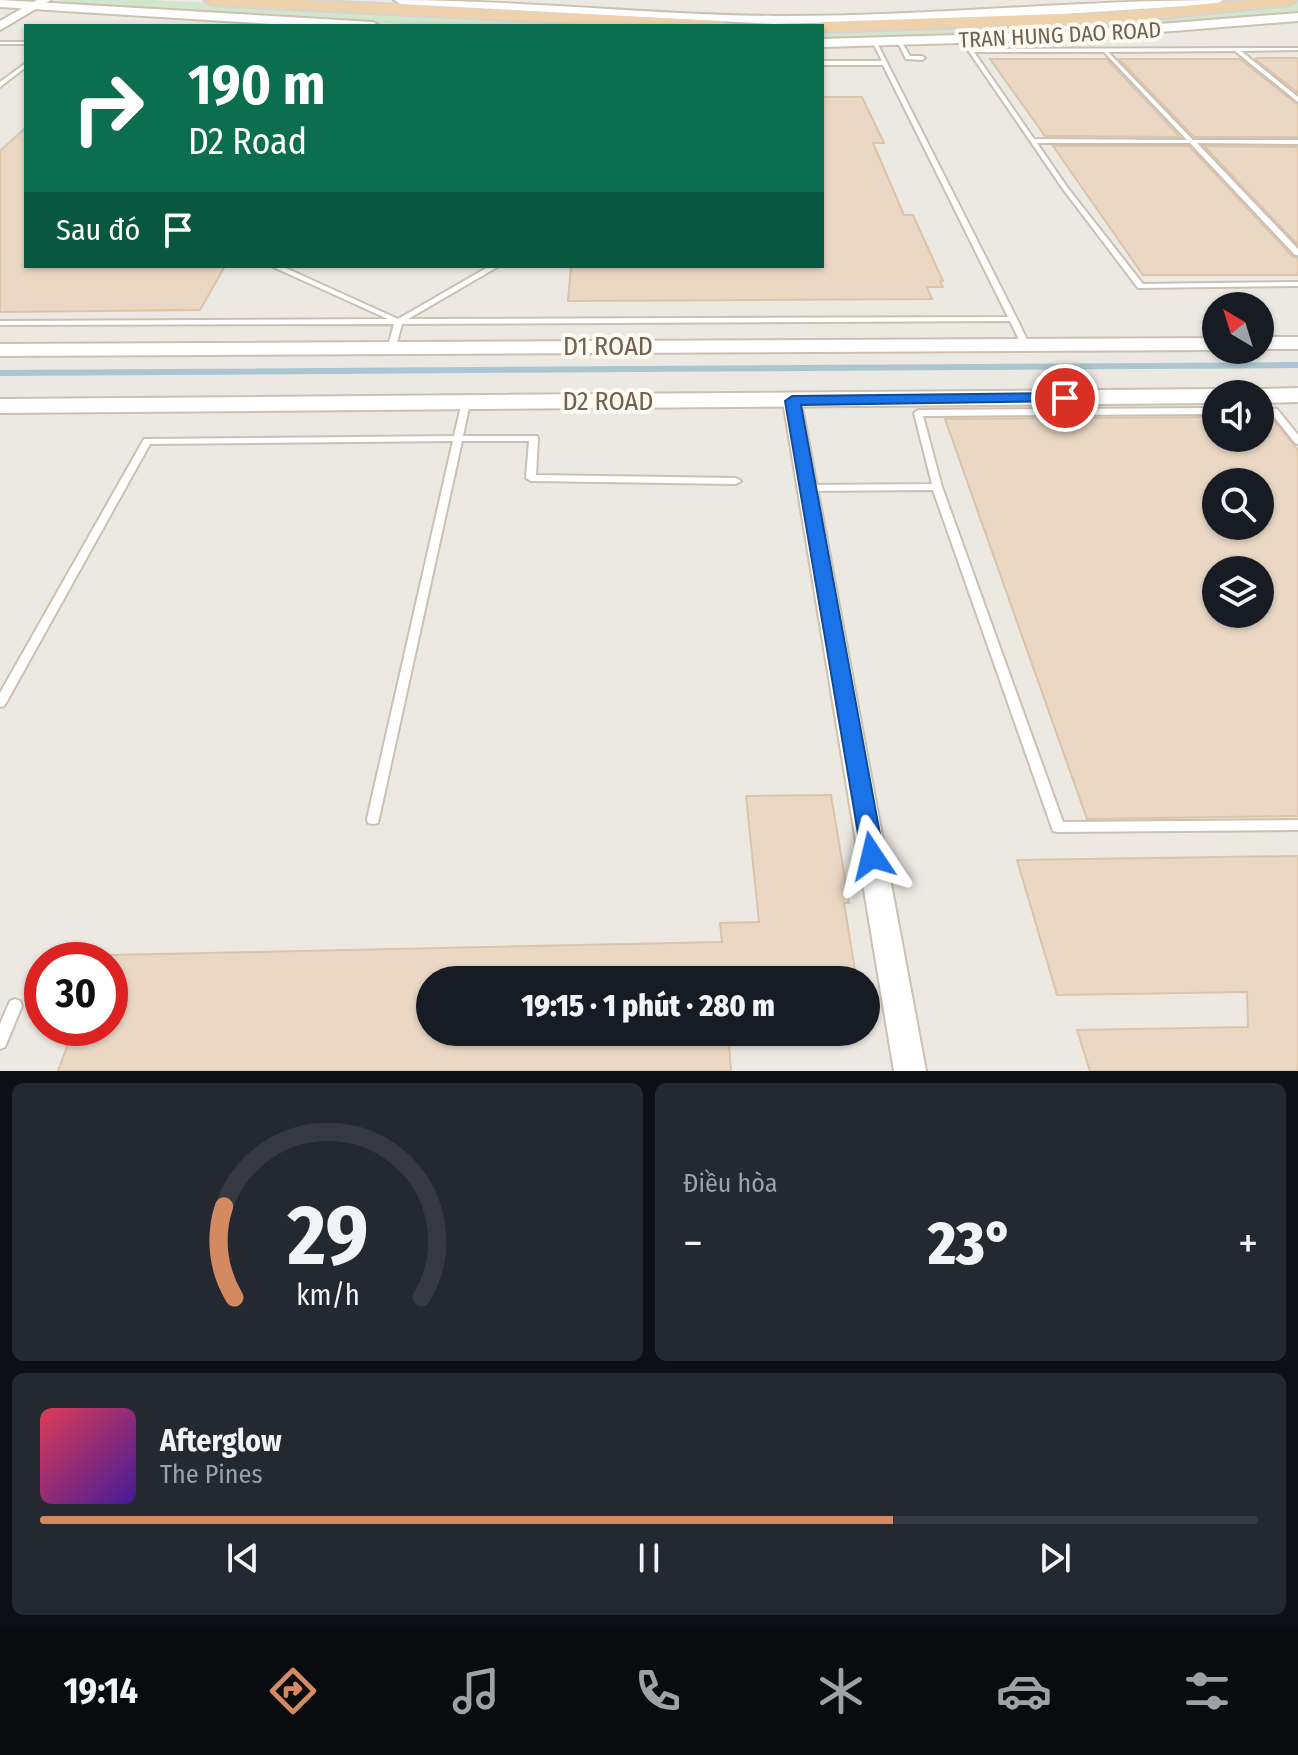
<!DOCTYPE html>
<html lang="vi">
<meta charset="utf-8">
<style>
:root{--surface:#171b24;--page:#242831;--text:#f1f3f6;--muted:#9ea1a6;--line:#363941;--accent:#d48a60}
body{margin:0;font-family:"Fira Sans Condensed",sans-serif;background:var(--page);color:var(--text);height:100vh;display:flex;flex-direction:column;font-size:30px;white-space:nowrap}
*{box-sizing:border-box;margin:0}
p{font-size:26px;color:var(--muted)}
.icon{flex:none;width:44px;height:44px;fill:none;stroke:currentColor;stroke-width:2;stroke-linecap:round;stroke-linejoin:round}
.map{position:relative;height:1071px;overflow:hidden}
.panel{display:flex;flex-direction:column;gap:12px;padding:12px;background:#0d0f14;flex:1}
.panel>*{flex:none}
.guide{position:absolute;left:24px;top:24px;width:800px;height:244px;border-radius:0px;box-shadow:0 2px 6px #0004;background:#0b6e4f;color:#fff;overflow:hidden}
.needle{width:52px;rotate:322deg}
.fabs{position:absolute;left:1202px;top:292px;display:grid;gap:16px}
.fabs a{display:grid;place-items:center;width:72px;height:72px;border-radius:50%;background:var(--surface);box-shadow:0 2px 6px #0004;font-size:40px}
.speed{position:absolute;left:24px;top:942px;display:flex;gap:16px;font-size:40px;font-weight:700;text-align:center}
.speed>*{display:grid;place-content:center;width:104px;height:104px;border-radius:50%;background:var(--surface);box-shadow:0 2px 6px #0004;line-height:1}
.speed .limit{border:12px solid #d22;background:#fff;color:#111}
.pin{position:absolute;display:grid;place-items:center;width:68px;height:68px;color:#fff;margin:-34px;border:4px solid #fff;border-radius:50%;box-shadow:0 2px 8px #0007}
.me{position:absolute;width:88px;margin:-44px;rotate:350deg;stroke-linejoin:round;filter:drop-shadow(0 0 6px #0008)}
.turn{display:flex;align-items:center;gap:28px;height:168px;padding:0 32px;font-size:36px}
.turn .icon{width:104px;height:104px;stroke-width:2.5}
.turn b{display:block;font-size:56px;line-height:68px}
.then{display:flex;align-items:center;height:76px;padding:0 32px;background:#0003;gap:16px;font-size:30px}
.big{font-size:60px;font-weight:800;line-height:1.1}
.panel .card{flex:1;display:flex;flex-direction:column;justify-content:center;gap:12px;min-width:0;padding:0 28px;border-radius:12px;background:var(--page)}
.panel .dial{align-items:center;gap:0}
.dial svg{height:208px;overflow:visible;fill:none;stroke:var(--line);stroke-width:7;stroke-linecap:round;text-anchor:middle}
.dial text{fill:var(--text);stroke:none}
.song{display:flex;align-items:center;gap:24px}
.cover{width:96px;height:96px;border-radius:12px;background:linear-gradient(135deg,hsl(350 70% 55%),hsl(260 70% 35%))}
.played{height:8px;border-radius:4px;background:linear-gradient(90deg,var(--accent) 70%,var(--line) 70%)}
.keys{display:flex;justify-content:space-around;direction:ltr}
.heat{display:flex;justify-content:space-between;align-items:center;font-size:44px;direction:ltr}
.panel .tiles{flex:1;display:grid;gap:12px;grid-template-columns:1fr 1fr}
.card:last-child{grid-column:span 2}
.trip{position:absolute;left:416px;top:966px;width:464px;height:80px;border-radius:40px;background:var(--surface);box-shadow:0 2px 6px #0004;font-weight:800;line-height:80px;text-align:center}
.tabs{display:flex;height:128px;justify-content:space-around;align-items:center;background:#090b0e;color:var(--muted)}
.tabs .icon{width:56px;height:56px}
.tabs .selected{color:var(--accent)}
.tabs b{font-size:36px;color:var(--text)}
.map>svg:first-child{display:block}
</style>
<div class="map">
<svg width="1298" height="1071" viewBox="0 0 1298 1071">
<rect width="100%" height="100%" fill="#faf6eb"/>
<path fill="#ece9e3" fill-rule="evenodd" d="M0,0H1298V1071H0ZM26,26H822V266H26ZM1216,306H1260V350H1216ZM1216,394H1260V438H1216ZM1216,482H1260V526H1216ZM1216,570H1260V614H1216ZM42,960H110V1028H42ZM430,980H866V1032H430Z"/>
<path fill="#d2e6cb" d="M61,0H154L626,26H433L62,3L59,2Z
M1298,3V13L1076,32L822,39V30L1053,24Z"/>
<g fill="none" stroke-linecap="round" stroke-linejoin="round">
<path stroke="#a9c6d2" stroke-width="6" d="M0,373L1298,365"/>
</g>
<path fill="#ead8c4" stroke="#ddc3a8" stroke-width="2" fill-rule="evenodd" d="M1258,58H1298V93L1255,59Z
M990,59H1107L1180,137L1045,136Z
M1119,59H1240L1298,105V137H1194Z
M822,97H862L884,143H873L904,215H913L943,281H940L943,287H927L932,299L568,301L571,266H822Z
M26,127V266H225L200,310L0,312V151Z
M1053,146H1189L1293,257L1298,258V275H1143Z
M1204,146L1298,147V245Z
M1216,417V438H1260V417H1271L1298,450V816L1087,819L945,419ZM1216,482H1260V526H1216ZM1216,570H1260V614H1216Z
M831,795L849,903H844L856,976L724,980H430V1032H728L731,1071H58L74,1028H110V955L722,942L720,923L759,922L746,796Z
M1298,856V1071H1090L1077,1030L1248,1027L1247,992L1057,995L1017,860Z"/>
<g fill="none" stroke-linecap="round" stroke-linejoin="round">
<g stroke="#cbc0b2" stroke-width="4">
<path id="service" d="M963,39L972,49L1298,48V50L1241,51L1298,97V102L1235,51L1108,52L1193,140H1298V144L1197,143L1298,249V255H1295L1190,143H1037L1067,187L1143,284L1298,282V286L1138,288L1063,189L961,40ZM974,52H1104L1187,140L1034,139Z
M897,41H901L910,56H922L925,58L922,60L906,59Z
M0,42H26V44H0Z
M875,42L877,43L1017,319L1030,346L1029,348H1023L1010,321L402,324L396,346L392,348L388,346L394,324L0,325V321L388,319L271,266H281L398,319L490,266H499L408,319L1008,317L883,65H822V61H882L873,43Z
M26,63V67L0,87V82Z
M466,399L470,402L463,436H537L538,438L536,475L736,478L741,481L736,484L531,481L526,478L529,441H462L378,823L373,824L368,823L367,819L453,441L150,444L6,703L4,706L0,707V693L144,439L454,436L462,402Z
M1216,408V414L923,416L942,487L1063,822L1298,820V830L1058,832L1053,831L933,490L808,491L803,488L808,485L932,484L914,413L918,410Z
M1260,408L1277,409L1298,435V444L1295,443L1272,414H1260Z
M15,999L20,1001L22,1006L5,1047L0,1049V1024L10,1001Z"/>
</g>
<g stroke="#cbc0b2" stroke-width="4">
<path id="minor" d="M792,396L801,401L926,1071H894L783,401Z"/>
</g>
<g stroke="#cbc0b2" stroke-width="4">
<path id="tertiary" d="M37,0H51L0,30V21Z
M1260,337H1298V349H1260Z
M1216,338V350L0,356V344Z
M1298,388V402L1260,403V394H1250L1260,389Z
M1216,389L1226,394H1216V403L0,413V399Z"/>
</g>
<g stroke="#cdc1b0" stroke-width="4">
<path id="secondary" d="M0,0L373,22L380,26H304L0,7Z
M394,0C521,0 648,15 775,16C925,17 1073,0 1223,0L1216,4L1002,18L774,24L401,4Z
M1298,13V21L1061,40L822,47V39L1061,32Z"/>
</g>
<g stroke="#d8d3ce" stroke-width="4">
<path id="trunk" d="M204,0H302L719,21L727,26H626L212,5Z
M1245,0H1298L1290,5L1124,22L822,32V26H815L822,22L1124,12Z"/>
</g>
<use href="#service" fill="#fff" fill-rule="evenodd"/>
<use href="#minor" fill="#fff" fill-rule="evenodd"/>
<use href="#tertiary" fill="#fff" fill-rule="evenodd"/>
<use href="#secondary" fill="#fff" fill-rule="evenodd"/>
<use href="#trunk" fill="#eed2ab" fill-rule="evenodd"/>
</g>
<path fill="#1a73e8" stroke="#114b97" stroke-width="2" d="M1065,393L1070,394V401L801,405L884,856L881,863L872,866L863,863L785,401L792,396Z"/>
<g text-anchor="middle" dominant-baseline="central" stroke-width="8" stroke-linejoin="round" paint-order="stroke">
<g font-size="22" fill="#726151" stroke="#fdfaf1">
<text transform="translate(1060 35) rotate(-3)">TRAN HUNG DAO ROAD</text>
</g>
<g font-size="26" fill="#726151" stroke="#fdfaf1">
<text x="608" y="346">D1 ROAD</text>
<text x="608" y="401">D2 ROAD</text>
</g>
</g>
</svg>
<div class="fabs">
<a><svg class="needle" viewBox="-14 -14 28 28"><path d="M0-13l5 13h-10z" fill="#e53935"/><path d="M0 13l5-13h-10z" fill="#9ea1a6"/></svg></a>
<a><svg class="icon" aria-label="sound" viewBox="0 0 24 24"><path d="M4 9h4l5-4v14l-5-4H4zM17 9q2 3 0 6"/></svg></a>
<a><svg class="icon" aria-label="search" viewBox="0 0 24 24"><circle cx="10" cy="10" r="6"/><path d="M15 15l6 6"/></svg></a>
<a><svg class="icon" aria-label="layers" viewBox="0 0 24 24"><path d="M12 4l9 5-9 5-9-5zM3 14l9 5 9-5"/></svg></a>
</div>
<div class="speed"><div class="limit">30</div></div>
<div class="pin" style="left:1065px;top:398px;background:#d93025"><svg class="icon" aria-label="arrive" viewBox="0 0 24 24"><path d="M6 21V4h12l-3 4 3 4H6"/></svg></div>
<svg class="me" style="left:872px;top:856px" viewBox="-20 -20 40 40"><path d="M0-17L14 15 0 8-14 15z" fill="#1a73e8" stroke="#fff" stroke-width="4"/></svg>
<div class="trip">19:15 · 1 phút · 280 m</div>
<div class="guide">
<div class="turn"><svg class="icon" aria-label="right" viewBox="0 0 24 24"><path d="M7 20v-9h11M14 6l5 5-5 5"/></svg><div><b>190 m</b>D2 Road</div></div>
<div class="then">Sau đó<svg class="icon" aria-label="arrive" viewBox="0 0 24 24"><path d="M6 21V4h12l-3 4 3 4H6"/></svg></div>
</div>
</div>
<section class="panel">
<div class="tiles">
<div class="card dial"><svg viewBox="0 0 100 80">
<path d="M14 69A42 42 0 1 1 86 69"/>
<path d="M14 69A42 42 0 0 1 10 34" stroke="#d48a60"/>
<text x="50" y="56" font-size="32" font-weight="700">29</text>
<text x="50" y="72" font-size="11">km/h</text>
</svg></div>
<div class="card"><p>Điều hòa</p>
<div class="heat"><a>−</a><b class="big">23°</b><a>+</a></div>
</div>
<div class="card">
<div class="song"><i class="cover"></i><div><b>Afterglow</b><p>The Pines</p></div></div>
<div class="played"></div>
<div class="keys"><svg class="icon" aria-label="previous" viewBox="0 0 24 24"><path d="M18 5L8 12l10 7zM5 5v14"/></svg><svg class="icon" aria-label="pause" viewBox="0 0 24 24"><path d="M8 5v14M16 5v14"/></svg><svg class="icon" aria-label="next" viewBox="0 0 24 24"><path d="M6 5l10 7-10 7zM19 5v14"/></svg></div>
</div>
</div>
</section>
<nav class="tabs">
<b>19:14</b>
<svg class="icon selected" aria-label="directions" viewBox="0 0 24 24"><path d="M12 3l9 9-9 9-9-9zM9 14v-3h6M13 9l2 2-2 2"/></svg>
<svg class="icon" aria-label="music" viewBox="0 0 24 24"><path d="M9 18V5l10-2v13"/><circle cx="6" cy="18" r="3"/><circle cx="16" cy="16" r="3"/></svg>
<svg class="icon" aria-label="phone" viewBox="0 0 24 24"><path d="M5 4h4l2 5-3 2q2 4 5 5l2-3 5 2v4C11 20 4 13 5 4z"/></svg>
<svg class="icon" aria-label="climate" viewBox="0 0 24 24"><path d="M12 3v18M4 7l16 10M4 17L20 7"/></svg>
<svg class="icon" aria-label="car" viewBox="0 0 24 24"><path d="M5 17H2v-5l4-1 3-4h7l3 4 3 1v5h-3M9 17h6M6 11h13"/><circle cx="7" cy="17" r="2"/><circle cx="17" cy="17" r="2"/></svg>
<svg class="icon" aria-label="filters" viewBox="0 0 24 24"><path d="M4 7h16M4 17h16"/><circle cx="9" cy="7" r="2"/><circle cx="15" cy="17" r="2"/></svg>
</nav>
